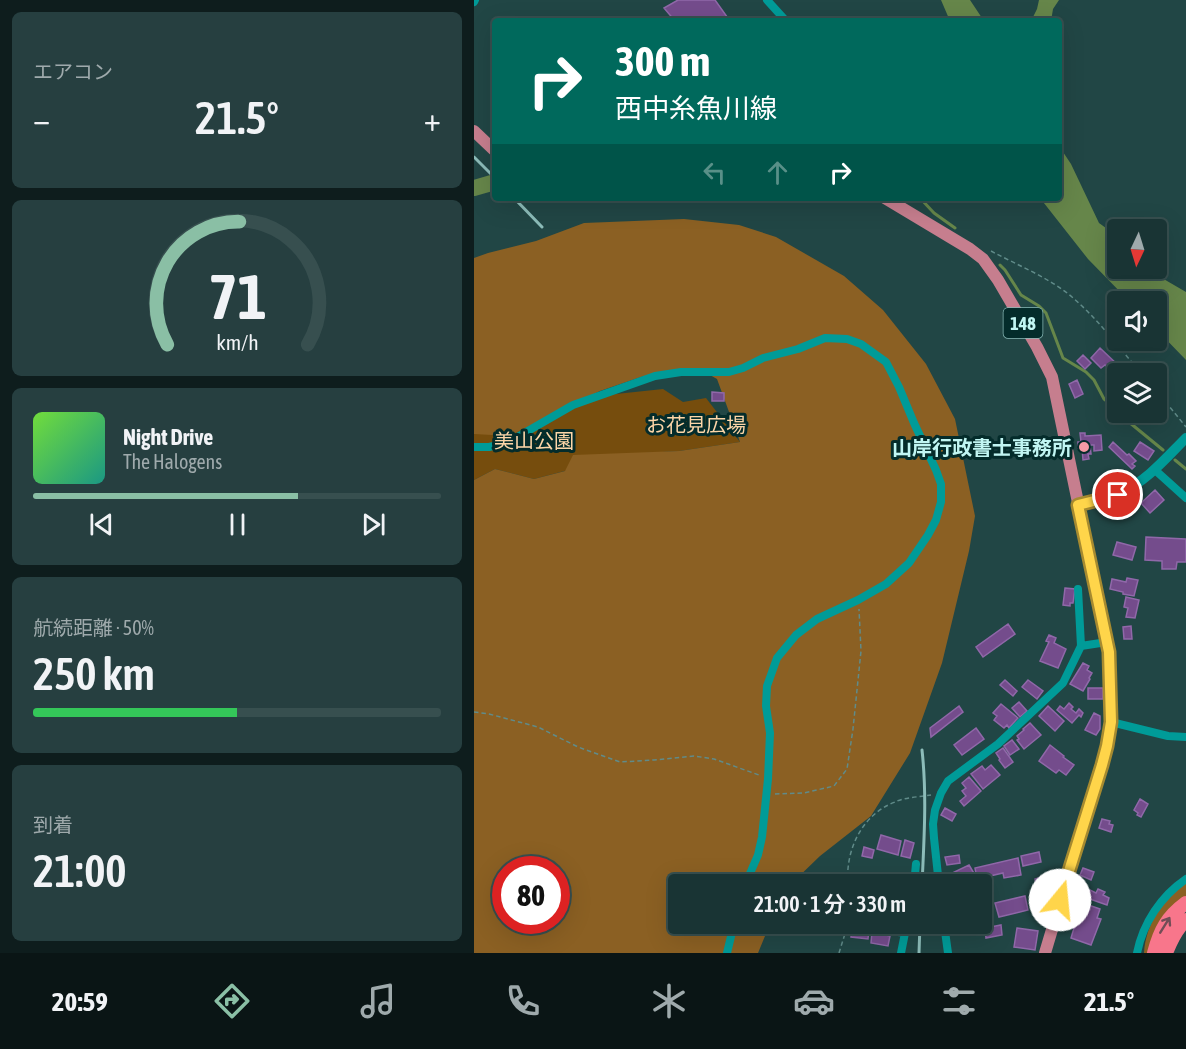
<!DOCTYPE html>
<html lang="ja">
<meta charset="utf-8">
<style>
:root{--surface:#193434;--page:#263f40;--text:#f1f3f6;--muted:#9faaac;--line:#374f4f;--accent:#8abfa5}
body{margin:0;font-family:"Asap Condensed","Noto Sans JP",sans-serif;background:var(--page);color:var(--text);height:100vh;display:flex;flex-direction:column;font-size:22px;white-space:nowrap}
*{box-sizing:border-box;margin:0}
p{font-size:20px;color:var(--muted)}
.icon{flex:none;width:33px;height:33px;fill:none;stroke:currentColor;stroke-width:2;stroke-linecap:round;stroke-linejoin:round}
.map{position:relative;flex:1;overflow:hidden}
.details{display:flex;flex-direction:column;gap:12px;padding:12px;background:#0e1d1d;width:474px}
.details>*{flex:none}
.hud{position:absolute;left:18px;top:18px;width:570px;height:183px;border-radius:6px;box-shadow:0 6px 24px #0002,0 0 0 2px var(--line);background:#00695c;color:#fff;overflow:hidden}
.needle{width:39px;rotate:184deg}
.buttons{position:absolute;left:633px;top:219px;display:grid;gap:12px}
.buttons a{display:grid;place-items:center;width:60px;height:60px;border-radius:6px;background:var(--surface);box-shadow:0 6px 24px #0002,0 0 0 2px var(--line);font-size:30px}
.speed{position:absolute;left:18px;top:856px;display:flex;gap:12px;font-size:30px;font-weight:700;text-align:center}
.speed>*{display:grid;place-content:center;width:78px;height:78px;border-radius:50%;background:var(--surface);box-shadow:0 6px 24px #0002,0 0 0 2px var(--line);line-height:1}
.speed .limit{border:9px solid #d22;background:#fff;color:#111}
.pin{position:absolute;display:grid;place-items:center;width:51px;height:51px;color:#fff;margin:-26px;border:3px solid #fff;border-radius:50%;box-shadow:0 2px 6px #0007}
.me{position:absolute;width:66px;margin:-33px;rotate:17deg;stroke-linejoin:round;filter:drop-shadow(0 0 4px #0008)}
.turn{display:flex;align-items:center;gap:21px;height:126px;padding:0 24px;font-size:27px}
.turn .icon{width:78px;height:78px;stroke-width:2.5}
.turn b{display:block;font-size:42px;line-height:51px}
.lanes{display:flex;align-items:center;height:57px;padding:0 24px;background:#0003;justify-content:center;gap:30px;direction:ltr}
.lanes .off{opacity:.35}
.big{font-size:45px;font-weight:600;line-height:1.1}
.details .card{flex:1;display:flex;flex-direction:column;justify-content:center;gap:9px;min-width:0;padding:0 21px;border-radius:9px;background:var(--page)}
.details .dial{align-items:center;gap:0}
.dial svg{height:156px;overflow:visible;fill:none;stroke:var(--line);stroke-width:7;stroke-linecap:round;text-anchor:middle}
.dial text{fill:var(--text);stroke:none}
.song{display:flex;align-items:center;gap:18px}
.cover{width:72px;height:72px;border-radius:9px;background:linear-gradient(135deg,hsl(100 70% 55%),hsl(170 70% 35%))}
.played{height:6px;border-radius:3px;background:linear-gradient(90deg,var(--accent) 65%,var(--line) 65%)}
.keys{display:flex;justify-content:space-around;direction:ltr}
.heat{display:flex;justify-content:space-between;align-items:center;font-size:33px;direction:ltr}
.charge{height:9px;border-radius:4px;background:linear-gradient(90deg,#34c759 50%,var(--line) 0)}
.trip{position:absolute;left:194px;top:874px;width:324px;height:60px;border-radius:6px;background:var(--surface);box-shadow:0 6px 24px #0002,0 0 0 2px var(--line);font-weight:600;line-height:60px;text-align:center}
.tabs{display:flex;height:96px;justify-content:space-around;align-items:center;background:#0a1515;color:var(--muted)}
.tabs .icon{width:42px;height:42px}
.tabs .active{color:var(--accent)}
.tabs b{font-size:27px;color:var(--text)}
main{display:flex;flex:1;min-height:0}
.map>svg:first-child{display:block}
</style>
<main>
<section class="details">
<div class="card"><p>エアコン</p>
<div class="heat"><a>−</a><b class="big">21.5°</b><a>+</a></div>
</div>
<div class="card dial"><svg viewBox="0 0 100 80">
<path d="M14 69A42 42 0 1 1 86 69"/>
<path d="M14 69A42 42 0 0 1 51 6" stroke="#8abfa5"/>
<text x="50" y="56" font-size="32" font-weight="700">71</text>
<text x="50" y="72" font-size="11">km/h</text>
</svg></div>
<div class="card">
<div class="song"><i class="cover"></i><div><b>Night Drive</b><p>The Halogens</p></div></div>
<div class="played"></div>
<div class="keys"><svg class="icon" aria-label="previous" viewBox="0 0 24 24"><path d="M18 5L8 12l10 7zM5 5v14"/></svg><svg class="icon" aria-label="pause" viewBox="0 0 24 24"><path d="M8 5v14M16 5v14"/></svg><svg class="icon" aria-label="next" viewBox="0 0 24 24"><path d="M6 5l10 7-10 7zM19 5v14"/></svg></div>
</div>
<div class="card"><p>航続距離 · 50%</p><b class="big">250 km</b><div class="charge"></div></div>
<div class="card"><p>到着</p><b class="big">21:00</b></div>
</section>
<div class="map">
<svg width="712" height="953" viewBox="0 0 712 953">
<rect width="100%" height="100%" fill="#214645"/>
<path fill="#764d0d" d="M189,389L209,402L232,398L266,442L205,451L155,454L60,479L21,469L0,480V409Z"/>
<path fill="#8b6023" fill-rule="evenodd" d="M210,219L265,225L302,237L370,276L409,310L452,364L481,419L501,516L495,551L468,663L436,753L397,816L346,856L316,885H204V924H296L284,953H0V480L21,469L60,479L91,471L99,455L205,451L266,442L243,379L227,370H199L167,377L126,391L41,433L18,435L0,434V258L14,253L62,241L110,223ZM32,870H82V921H32Z
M712,883V896L692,913L676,953H670C672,924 688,899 712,883Z"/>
<path fill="#66864a" d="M467,0H496L510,21H476Z
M565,0H585L579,9L577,21H557L563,9Z
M585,146L597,164L625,223L643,236L644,268L676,269L681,274L712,292V360L683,330L682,302L655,301L614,259L566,198H585Z"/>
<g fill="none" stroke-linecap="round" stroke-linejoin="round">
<path stroke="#66864a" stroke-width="3" d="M446,198L460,213L481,228
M526,265L531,270L547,295L565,306L572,313L589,358L612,372L620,380L630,399L634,402
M650,418L689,450
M701,460L712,469"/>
<path stroke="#66864a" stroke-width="16" d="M0,188L21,182"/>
</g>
<path fill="#744c8c" stroke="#9068a9" stroke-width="1.5" d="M204,0H241L256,21H201L190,8Z
M626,348L646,367L644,369L648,374H644V377L631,365L627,368L617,358Z
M609,355L617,363L611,369L603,361Z
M603,380L609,394L601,398L595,384Z
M238,392L250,393V401H238Z
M606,433H611V436L627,435L628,450L620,451V445H616L617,454H614L615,459L609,460L608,448H604V442H607Z
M639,442L653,455L655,454L662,461L658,464L661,466L658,469L635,447Z
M666,442L680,451L674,460L660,451Z
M681,490L690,500L676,513L667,503Z
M672,537L712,539V562H703L702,569H688V561L671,560Z
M643,542L662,547L658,560L639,555Z
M653,578L664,580L660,596L649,594V592L636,589L638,579L652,582Z
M591,588L601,589L599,603H596V606L589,605Z
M652,597L665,600L661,618L652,617L654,608L650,607Z
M534,624L541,634L509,657L502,647Z
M657,626L658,639H650L649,627Z
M575,635L582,638L580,643L592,649L584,668L566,661L575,642L572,641Z
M609,663L615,666L613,670L618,673L615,678L616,679L609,691L596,684Z
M531,680L543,691L539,696L526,685Z
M554,680L569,691L563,699L548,687Z
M614,688H629V699H614Z
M545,702L553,711L546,717L538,708Z
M595,703L599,707L597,709L602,713L605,709L609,713L607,717L605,715L598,723L583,710L586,706L590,709Z
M527,704L544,718L535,728L533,725L530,728L520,720L523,716L519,713Z
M485,706L489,712L457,737L456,728Z
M574,706L590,721L581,731L565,716Z
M620,713L626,716V729L622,735L611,730Z
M556,723L567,735L550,749L543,740L545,739L543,736L550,730L549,729Z
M502,728L510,739L488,755L480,745Z
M538,740L545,749L536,755L530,746Z
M576,745L590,756L589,757L600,765L592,775L585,770L582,773L565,761Z
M529,748L539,762L531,768L525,760L526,759L522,753Z
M517,765L526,775L509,789L497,774L508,766L511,770Z
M495,777L507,791L490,806L486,801L492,796L488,791L492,788L488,783Z
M666,799L674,804L667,817L663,815L664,813L660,810Z
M471,808L482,814L478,821L467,815Z
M628,819L636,821L635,824L639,825L637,832L625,828Z
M407,835L427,841L424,855L403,849Z
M431,840L440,843L436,858L427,856Z
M390,847L400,850L398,858L388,856Z
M565,852L567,862L549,866L547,856Z
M485,855L486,863L473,865L471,857Z
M544,858L547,875L530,878L529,873L503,879L501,868Z
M495,865L501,875L479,885L474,875Z
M609,868L620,872L617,880L606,875Z
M583,873L584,877L579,879L582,889L564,893L561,879Z
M624,889L631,892L629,895L635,898L633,905L613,898L616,890L622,893Z
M551,896L554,910L525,917L521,903Z
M603,901L626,909L623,918L627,919L617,945L597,938L605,911H603L604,907H601Z
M527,925L528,935L512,938L511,928Z
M378,927L395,929L394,939L377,937Z
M543,928L564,931L561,950L540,947Z
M398,932L416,936L414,946L397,943Z"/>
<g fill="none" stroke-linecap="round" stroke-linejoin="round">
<path stroke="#608b89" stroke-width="1.5" stroke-dasharray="4.5 3" stroke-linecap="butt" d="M517,251C543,265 576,278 598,297C624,319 645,348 668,374
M682,390L712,427
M0,712L15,714L64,727L104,747L146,762L180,760L220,756L240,759L285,775
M301,794L330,793L360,786L373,769L379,729L387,651L385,609
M374,885C371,851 387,815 421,802C431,797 446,797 457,795
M365,953L374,924"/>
<path stroke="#009b98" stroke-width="8" d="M293,0L312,21
M0,2L1,0
M0,447H15L33,443L99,405L181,376L207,372H255L269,368L289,358L324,349L351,338L373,339L387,344L412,362L425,387L440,423L462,470L467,484V502L462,520L454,535L435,563L412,584L384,600L343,619L322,635L303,658L293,686L292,706L296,733L294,779L288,837L284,855L271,885
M681,470L712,498
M604,589L607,646
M637,722L694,736L712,737
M440,885L442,864
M465,885L460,838L459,824L461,810L467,793L474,781L524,744L589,683L607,646L633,642
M395,924L410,930L431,933L427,953
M470,924L474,953
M431,933L433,924
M253,953L260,924
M663,953C669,923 687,896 712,879"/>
<path stroke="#009b98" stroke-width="10" d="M604,505C618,501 633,499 646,493C673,481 692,458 712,438"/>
<path stroke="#c67e8e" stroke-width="12" d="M0,131L21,151
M411,198L496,249L509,259L524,280L563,347L578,377L635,652L637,722L633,746L571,953"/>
<path stroke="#f8768b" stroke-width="14" d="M680,953C686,930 693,917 712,903
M692,953C697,940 702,929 712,920"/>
<path stroke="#8cbcb9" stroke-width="3" d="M0,157L21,178
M40,198L68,227
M448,750C453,795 450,840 448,885
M445,953L446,924"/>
</g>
<defs><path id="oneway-shaft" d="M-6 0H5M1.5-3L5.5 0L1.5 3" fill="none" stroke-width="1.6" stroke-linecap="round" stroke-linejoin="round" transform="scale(1.5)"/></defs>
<use stroke="#724d56" href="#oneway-shaft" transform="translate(691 925) rotate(-58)"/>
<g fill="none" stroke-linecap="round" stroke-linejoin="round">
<g stroke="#a68a30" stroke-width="15">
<path id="route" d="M586,900L628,765L633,746L637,722L635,652L604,505L644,495"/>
</g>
<use href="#route" stroke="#ffd54a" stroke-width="10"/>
</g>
<circle fill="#f49aa5" stroke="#042c2b" stroke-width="2" cx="610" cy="447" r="6"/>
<g text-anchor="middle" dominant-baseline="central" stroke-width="6" stroke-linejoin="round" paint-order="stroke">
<rect fill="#042c2b" stroke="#88b9b7" stroke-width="1.5" x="529.5" y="308" width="39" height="30" rx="4.5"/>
<g font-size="18" font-weight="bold" fill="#c1f6f3">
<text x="549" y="323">148</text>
</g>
<g font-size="20" fill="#fdd6a8" stroke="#042c2b">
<text x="222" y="424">お花見広場</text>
<text x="60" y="440">美山公園</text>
</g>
<g font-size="20" font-weight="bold" fill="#c1f6f3" stroke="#042c2b" text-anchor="end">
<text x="598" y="447">山岸行政書士事務所</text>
</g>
</g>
</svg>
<div class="buttons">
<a><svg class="needle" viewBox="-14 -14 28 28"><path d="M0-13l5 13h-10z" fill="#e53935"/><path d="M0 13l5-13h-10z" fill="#9faaac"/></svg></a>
<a><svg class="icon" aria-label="sound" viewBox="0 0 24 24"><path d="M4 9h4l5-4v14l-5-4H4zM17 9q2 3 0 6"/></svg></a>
<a><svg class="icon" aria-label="layers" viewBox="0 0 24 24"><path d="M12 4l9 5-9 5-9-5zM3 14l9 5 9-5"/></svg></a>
</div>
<div class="speed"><div class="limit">80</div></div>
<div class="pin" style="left:644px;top:495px;background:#d93025"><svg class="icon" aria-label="arrive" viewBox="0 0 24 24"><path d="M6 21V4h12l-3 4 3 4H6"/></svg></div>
<svg class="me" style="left:586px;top:900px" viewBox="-20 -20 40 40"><circle r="19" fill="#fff"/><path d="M0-13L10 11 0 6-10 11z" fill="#ffd54a"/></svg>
<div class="trip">21:00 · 1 分 · 330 m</div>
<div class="hud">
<div class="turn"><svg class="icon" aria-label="right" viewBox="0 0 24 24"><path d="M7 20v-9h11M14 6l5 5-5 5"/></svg><div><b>300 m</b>西中糸魚川線</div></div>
<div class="lanes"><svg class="icon off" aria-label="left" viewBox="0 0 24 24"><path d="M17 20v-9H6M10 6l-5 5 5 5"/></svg><svg class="icon off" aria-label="ahead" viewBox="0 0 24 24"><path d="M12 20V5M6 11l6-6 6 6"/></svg><svg class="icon" aria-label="right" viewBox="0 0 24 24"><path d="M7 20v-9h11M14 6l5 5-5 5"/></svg></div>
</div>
</div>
</main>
<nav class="tabs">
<b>20:59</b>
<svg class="icon active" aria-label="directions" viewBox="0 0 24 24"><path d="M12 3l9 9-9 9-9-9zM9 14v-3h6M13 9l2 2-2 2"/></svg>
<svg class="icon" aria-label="music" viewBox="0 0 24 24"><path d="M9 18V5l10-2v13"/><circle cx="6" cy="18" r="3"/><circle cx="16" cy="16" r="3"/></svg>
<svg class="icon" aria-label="phone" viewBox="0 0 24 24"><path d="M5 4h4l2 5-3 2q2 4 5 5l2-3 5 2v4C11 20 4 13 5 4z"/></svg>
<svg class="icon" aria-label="climate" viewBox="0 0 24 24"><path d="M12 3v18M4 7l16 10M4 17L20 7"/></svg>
<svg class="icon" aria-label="car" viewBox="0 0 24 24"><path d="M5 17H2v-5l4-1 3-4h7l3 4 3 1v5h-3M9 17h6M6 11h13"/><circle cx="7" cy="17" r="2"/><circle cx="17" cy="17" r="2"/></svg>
<svg class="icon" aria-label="filters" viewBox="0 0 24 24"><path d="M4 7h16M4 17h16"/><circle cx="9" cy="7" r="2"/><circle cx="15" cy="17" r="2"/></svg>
<b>21.5°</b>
</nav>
